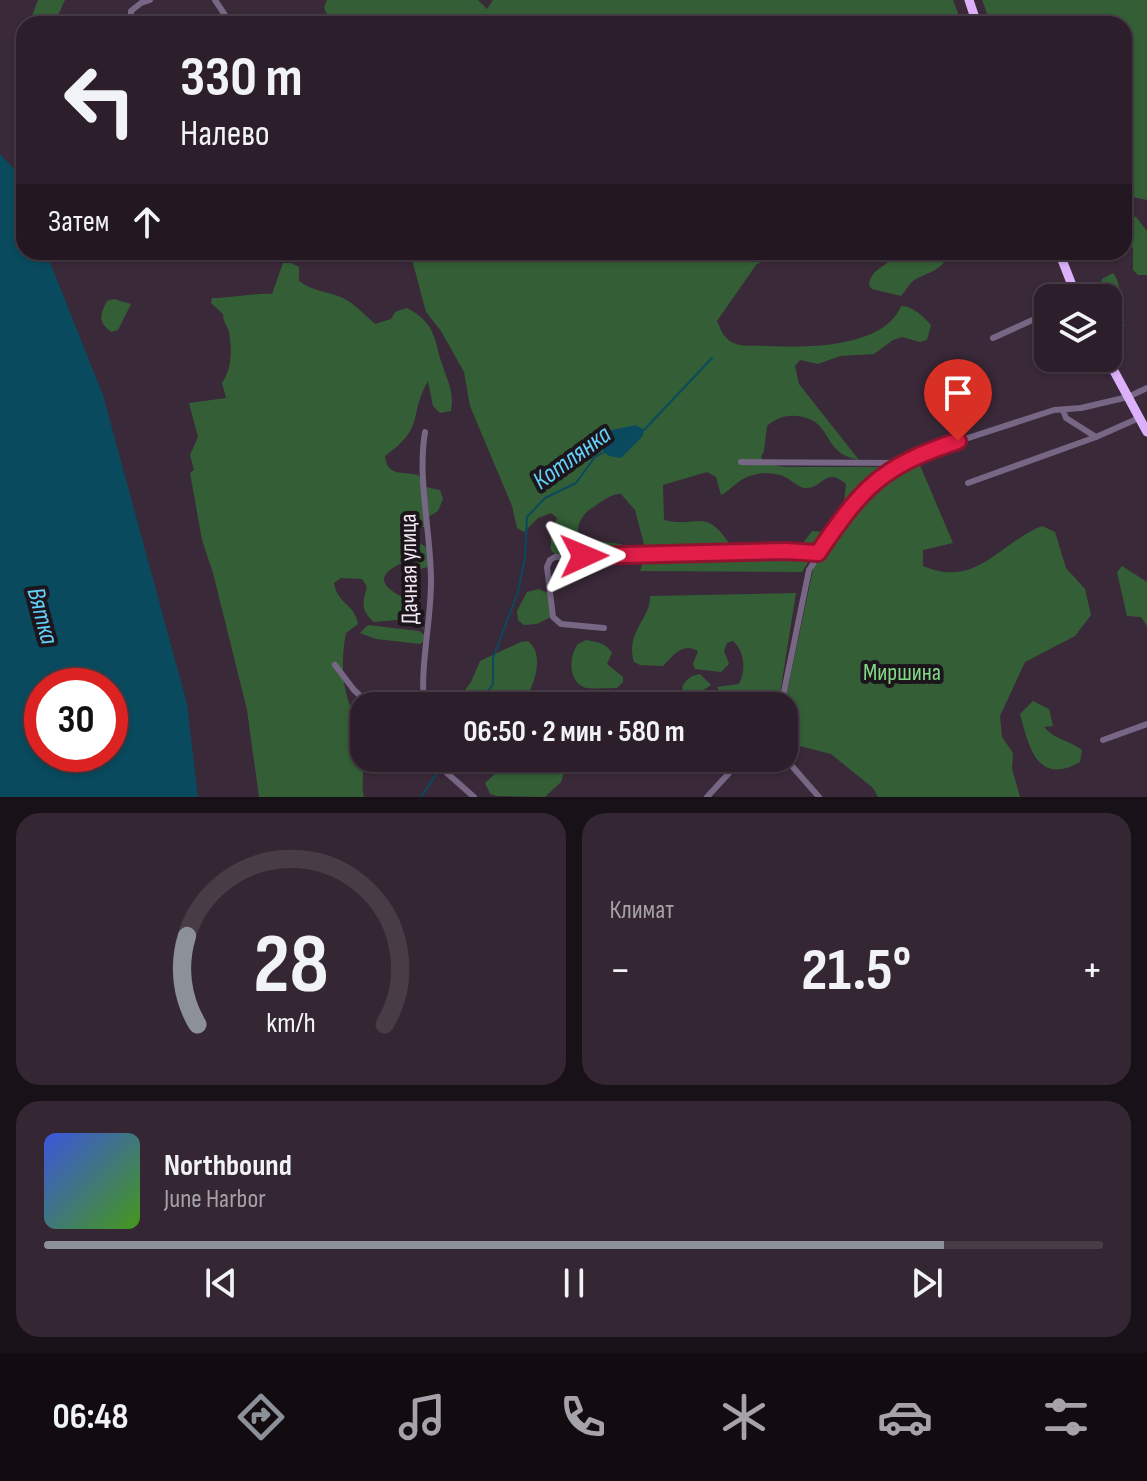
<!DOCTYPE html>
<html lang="ru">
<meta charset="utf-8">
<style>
:root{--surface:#2c1f2b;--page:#342733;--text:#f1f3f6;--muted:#a6a2a9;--line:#483d47;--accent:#8c9099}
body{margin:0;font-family:"Sofia Sans Condensed",sans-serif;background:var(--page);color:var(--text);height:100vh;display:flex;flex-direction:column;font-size:30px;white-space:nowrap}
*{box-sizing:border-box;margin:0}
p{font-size:26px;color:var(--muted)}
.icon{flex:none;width:44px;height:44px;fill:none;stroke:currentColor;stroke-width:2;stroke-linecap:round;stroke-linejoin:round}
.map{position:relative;height:797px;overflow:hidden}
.drawer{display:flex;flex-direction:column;gap:16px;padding:16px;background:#181118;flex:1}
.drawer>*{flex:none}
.guide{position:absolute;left:16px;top:16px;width:1116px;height:244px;border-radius:24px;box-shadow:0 2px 6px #0004,0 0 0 2px var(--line);background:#2c1f2b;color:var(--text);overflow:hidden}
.tools{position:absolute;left:1034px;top:284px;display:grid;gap:16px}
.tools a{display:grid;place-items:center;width:88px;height:88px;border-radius:16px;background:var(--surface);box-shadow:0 2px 6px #0004,0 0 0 2px var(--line);font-size:40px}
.speed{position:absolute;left:24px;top:668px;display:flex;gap:16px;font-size:40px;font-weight:700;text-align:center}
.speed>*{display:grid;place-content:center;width:104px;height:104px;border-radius:50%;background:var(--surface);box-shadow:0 2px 6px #0004,0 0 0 2px var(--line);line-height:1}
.speed .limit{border:12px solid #d22;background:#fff;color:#111}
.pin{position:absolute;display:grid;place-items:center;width:68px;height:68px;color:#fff;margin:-82px -34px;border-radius:50% 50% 50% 0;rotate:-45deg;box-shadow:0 0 8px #0007}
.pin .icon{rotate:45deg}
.me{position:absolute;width:88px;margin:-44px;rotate:89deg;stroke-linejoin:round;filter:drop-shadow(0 0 6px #0008)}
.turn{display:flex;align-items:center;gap:28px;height:168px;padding:0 32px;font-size:36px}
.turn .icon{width:104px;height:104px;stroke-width:2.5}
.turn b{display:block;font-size:56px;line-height:68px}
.then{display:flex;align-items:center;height:76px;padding:0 32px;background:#0003;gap:16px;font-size:30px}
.big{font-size:60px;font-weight:700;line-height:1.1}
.drawer .widget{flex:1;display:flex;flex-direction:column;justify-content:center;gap:12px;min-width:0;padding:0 28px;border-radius:24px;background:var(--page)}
.drawer .dial{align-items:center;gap:0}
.dial svg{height:208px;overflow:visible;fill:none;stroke:var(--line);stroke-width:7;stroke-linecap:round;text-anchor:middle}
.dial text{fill:var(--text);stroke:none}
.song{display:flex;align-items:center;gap:24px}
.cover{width:96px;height:96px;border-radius:12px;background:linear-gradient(135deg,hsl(230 70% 55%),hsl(100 70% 35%))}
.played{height:8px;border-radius:4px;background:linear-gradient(90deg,var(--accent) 85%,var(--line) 85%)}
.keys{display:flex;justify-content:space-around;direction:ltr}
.heat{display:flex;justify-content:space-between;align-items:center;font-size:44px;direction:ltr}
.drawer .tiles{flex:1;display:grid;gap:16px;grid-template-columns:1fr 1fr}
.widget:last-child{grid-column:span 2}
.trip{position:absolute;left:350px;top:692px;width:448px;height:80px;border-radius:24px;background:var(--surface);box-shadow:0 2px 6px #0004,0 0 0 2px var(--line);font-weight:700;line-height:80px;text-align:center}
.tab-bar{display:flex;height:128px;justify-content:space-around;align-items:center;background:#120c11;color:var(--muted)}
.tab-bar .icon{width:56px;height:56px}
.tab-bar .current{color:var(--accent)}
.tab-bar b{font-size:36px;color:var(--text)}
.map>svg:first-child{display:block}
</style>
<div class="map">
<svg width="1147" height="797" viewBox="0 0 1147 797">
<rect width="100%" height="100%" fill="#3a2939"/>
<path fill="#345f36" d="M38,0H65L54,24H29Z
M327,0H478L487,9L493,0H953L962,24H383L337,19L326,13L324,7Z
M982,0H1147V200L1124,195V24H991Z
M1128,215L1136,217L1147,231V275H1138L1133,270V249L1124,228V220Z
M410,252H781L756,265L717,321C721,330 724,340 736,344C744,347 757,345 767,346C806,348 884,348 901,306C913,306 924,317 931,325L927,340L920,342L902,337L893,340L874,354L840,356L818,364L800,360L795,366L799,384L859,460C855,459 850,458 846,456C824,446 829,419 797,416C786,415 776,418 767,426L764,451L761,457L765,463L784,467H885L847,505L844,503L846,484C825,466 823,488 807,488C799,489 792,480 785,477C769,470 749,473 736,484C730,488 728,492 721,495L716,477L707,472L663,485L664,520C698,529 704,505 731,546H801L812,531L823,532V538L802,572L640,571L646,552L635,510L621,494C610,494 601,502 592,508C583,513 570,532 585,539C601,546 621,537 634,553L555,554L551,550C550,538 552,529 557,518L551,513L538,518L524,532L517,528L512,506L470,406L464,372L441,331L426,312Z
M895,252H911L916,259L938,256L946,259C939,272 925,273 913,281C908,285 905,292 901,296L872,289L869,285C871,267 890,267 895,252Z
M283,263H291L299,267V281C313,292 328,291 343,298C355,304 365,315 375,324L391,319L395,312L407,308C437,324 433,338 443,367C449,384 454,393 451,411L440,413L433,406L428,381C408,416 426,427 385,456C387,477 403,471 418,475L426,487L440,490L443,499L438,511L428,517L427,528L403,521L400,530L426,547L432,566L412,571L402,563C365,580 393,593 415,603L424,629L396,620L374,622C361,611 362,603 367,587L362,579L341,578L334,583C338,605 354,603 358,624L346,633C341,659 341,688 353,712C356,718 362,723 364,728C370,745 359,777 364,797H259L247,710L213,573L202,540L190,473L194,470L190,455L198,437L189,403L226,398L222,383C232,369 232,349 229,332C227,325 223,322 223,314L211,303L212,298C233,298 251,293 272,294Z
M1113,273C1124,285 1118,309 1125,326L1121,328L1108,308V298H1104L1100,287L1102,279Z
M114,299L131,304L118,330L112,332C97,323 100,314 107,301Z
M914,461L919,463L953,543L923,550V566C977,589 999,543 1042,526L1055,532L1066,568L1085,589L1091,615L1075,636L1025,662L1000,716L1002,737L1013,753L1012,769L1020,797H878L873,788L831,754L784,742V706L814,565L842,520L873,491Z
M1122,566L1147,582V626L1141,617L1127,616L1117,572Z
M539,589L550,594L551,617L537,624L524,625L518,620L517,611L527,592Z
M796,593L778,706H745L736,694L720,693L717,687L739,684C746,670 745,652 733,641L727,643L724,651L729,664L721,672L695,669L693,664L698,651C682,642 674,655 663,666L640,665L634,662C625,631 651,619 650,596Z
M368,625L419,631L426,636V639L420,644L376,639L360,633Z
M586,640C596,642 607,643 612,653L607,664L623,677V682L617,688C611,688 591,689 586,688C567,682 569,655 578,644Z
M528,641C547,656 532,691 521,706H453L471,682L480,661L521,642Z
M700,674L711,685L692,698L684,696L682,688C686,679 690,676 700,674Z
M1033,701L1049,709L1053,726L1044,727C1055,740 1069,740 1082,750L1080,762C1037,786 1029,747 1020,714Z
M506,758H572V759L566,765L561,782L545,797L497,796L490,794L485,783L498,771Z"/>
<path fill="#094a5e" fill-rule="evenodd" d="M0,154L18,173L24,191V252H46L103,395L187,704L198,797H0ZM42,686H110V754H42Z
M636,425L644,430L642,437L621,458C608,456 603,456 600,442L607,431Z"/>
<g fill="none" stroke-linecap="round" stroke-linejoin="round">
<path stroke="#094a5e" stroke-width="2" d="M644,430L712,358
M478,706L493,684V658L518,592L525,557L527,517L545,498L576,483L595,457L604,452
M421,797L447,758"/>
<path stroke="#786685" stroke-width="6" d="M215,0L231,24
M131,24V11L141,3L150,0
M993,338L1048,313
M1063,410L1066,418L1096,437
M741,462L901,463
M968,483L1096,437L1139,418
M604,628L561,624L553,617L547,567L550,560L555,557L786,551L818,553
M335,665L354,690L371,706
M424,706C420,664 431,623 431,581C431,532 417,480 425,432
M781,706L809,570L844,515L856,499L877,480L925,452L1054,410L1081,408L1128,397L1147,388
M1103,740L1147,724
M784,757L819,797
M430,758L474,797
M707,797L743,758"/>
<path stroke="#ddb0fc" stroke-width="9" d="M969,0L977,24
M1059,252L1077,298
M1107,358L1147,432"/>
</g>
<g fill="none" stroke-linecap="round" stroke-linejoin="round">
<g stroke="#92132f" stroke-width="20">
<path id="route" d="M584,556L786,551L818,553C862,488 881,466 958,441"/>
</g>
<use href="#route" stroke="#e11d48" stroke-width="14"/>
</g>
<g text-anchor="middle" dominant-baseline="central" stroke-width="8" stroke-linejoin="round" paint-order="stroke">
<g font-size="24" fill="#f3e7f2" stroke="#1c151c">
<text transform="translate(409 569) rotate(-91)">Дачная улица</text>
</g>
<g font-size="24" fill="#81d985" stroke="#1c151c">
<text x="902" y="672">Миршина</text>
</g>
<g font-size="26" font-style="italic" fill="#62d0f9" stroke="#1c151c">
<text transform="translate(572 458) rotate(-36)">Котлянка</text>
<text transform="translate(42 616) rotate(75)">Вятка</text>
</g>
</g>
</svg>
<div class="tools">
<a><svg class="icon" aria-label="layers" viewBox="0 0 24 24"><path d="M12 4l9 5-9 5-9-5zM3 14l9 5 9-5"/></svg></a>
</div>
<div class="speed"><div class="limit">30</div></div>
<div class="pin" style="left:958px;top:441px;background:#d93025"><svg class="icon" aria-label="arrive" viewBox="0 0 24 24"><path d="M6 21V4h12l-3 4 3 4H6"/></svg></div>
<svg class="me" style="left:584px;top:556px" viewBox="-20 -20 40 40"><path d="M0-17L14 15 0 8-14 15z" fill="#e11d48" stroke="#fff" stroke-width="4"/></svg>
<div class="trip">06:50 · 2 мин · 580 m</div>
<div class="guide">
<div class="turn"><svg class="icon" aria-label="left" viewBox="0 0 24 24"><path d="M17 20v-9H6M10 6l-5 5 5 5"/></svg><div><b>330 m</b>Налево</div></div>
<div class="then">Затем<svg class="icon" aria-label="ahead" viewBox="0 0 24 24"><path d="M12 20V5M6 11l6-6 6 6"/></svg></div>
</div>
</div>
<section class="drawer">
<div class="tiles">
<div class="widget dial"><svg viewBox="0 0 100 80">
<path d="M14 69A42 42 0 1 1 86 69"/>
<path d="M14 69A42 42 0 0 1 10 35" stroke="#8c9099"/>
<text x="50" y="56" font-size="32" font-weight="700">28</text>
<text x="50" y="72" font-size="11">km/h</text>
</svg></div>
<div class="widget"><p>Климат</p>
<div class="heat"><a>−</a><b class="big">21.5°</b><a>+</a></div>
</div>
<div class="widget">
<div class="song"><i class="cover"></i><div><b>Northbound</b><p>June Harbor</p></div></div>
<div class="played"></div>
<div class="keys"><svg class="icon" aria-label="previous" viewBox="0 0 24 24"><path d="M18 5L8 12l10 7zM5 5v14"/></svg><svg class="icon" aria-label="pause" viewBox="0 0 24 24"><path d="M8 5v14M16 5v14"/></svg><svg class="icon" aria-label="next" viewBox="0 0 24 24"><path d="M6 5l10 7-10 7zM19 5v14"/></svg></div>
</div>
</div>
</section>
<nav class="tab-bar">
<b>06:48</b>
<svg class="icon current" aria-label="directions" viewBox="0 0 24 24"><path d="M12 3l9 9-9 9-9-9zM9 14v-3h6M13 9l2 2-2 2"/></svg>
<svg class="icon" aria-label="music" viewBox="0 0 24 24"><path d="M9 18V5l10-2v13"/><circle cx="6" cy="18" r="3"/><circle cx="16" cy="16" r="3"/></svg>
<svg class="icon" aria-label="phone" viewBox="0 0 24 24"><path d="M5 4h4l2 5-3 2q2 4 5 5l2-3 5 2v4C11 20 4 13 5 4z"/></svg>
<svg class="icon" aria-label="climate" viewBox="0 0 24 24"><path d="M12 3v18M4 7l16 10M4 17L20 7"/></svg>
<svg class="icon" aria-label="car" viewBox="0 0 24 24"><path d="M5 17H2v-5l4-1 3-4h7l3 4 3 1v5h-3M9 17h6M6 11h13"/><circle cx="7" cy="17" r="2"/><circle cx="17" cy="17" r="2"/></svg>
<svg class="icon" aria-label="filters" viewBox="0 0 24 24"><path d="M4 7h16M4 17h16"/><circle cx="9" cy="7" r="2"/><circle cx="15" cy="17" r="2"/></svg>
</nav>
